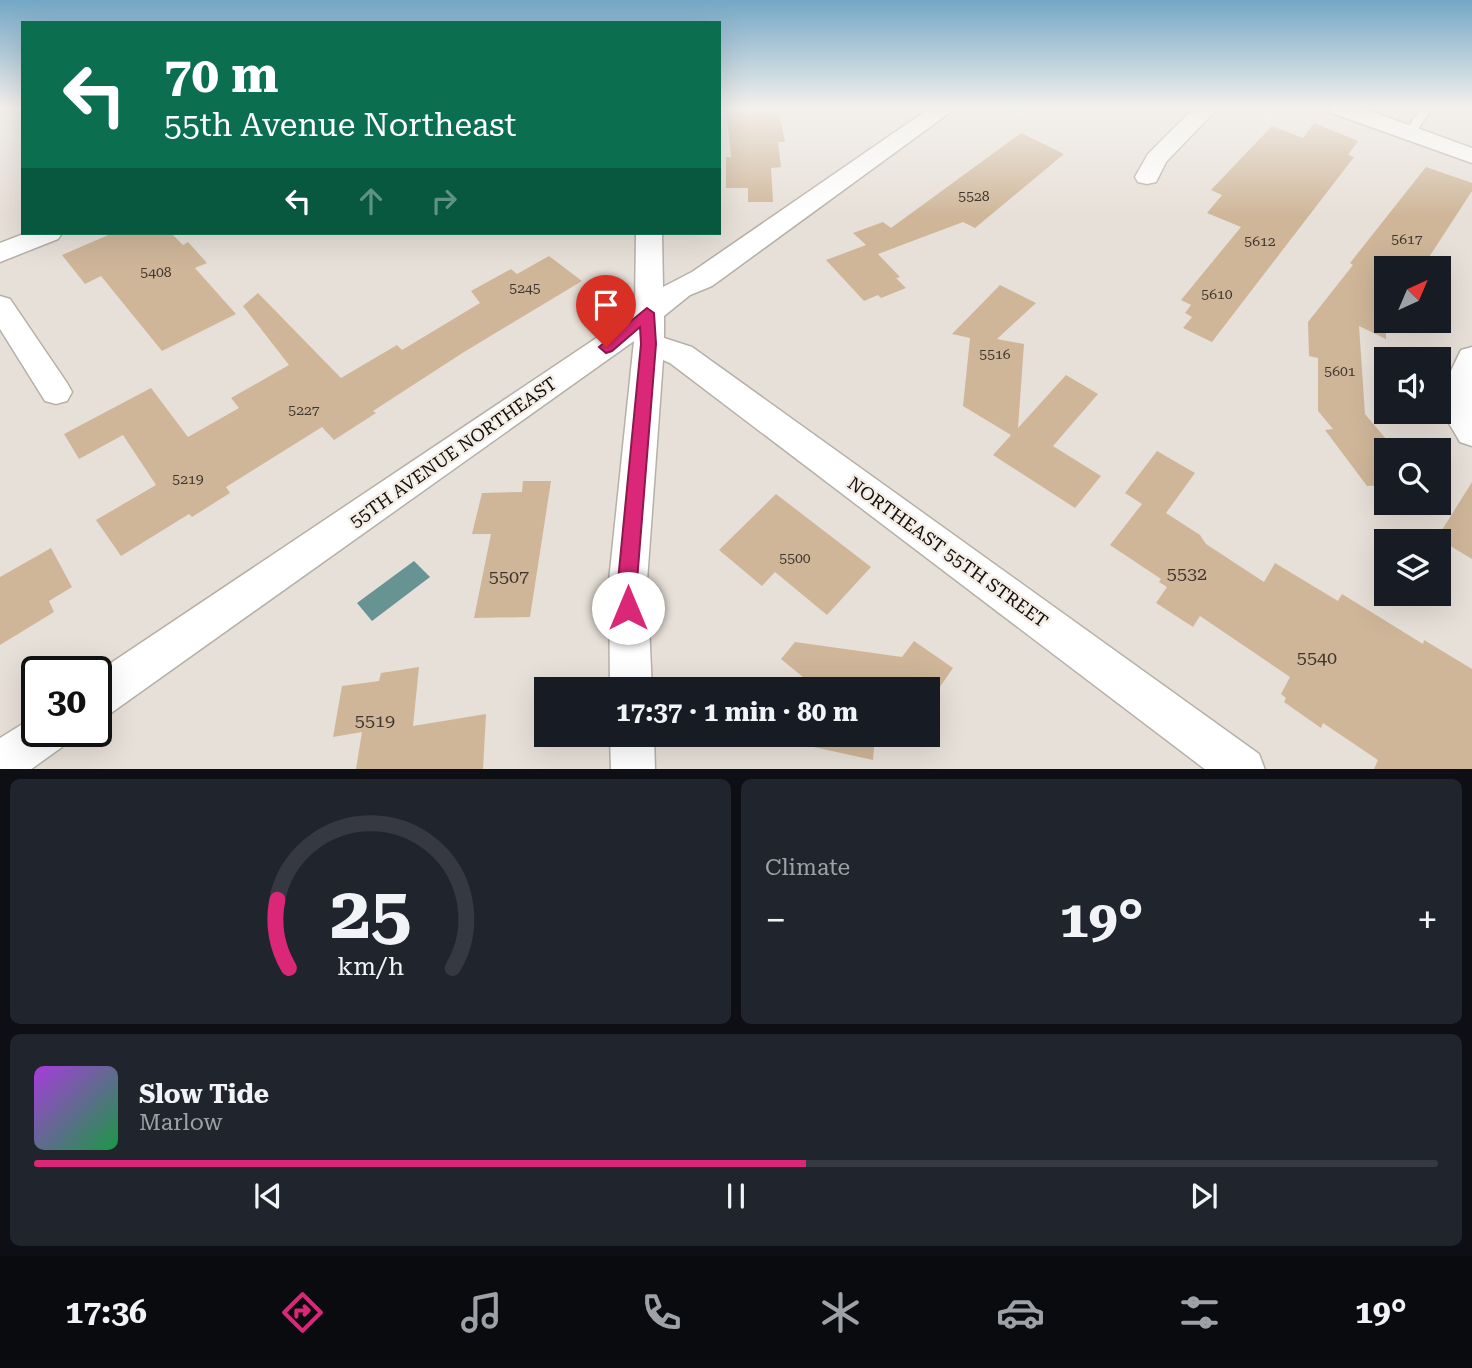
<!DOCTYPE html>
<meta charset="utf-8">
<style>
:root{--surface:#171b24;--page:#20242c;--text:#f1f3f6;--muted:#9ea1a6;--line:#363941;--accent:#db2777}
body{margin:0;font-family:"Roboto Serif",serif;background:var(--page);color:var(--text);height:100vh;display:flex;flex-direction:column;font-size:26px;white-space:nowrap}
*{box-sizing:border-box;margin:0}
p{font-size:23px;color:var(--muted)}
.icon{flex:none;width:38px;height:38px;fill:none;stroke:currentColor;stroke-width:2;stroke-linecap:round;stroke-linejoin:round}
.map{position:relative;height:769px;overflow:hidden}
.side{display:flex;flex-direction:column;gap:10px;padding:10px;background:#0d0f14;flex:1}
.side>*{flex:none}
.top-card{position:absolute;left:21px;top:21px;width:700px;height:214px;border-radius:0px;box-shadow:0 7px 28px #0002;background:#0b6e4f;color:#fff;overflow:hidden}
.needle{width:46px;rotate:44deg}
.fabs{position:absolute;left:1374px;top:256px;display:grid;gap:14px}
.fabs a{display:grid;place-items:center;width:77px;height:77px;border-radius:0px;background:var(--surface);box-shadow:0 7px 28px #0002;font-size:35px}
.speed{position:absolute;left:21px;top:656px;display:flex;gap:14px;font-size:35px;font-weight:700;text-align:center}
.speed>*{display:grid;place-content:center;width:91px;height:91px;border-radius:50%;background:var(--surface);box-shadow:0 7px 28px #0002;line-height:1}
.speed .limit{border:4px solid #111;border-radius:10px;background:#fff;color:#111}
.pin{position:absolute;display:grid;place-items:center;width:60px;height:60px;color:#fff;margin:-72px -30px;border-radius:50% 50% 50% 0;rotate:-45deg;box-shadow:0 0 7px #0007}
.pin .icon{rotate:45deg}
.me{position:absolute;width:77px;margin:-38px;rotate:0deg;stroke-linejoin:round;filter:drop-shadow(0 0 5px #0008)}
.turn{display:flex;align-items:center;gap:24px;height:147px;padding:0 28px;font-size:32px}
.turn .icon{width:91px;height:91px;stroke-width:2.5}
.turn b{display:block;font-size:49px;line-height:60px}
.lanes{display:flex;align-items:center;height:66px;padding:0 28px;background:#0003;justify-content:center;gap:35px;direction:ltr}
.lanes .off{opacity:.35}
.big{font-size:52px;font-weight:700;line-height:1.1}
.side .tile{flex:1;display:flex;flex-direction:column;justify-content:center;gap:10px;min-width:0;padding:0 24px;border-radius:10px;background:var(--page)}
.side .dial{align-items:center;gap:0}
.dial svg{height:182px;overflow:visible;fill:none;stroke:var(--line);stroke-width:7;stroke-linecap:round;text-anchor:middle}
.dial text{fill:var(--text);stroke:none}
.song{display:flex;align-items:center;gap:21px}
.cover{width:84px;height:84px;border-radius:10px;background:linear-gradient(135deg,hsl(280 70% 55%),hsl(140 70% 35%))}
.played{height:7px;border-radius:4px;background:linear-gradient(90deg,var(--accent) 55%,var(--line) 55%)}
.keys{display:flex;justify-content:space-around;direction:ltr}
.heat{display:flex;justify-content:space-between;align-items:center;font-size:38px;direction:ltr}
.side .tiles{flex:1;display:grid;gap:10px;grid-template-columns:1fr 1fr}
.tile:last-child{grid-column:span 2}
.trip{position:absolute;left:534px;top:677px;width:406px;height:70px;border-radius:0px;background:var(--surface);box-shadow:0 7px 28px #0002;font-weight:700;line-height:70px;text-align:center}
.tab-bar{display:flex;height:112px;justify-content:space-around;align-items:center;background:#090b0e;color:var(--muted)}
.tab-bar .icon{width:49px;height:49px}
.tab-bar .current{color:var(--accent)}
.tab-bar b{font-size:32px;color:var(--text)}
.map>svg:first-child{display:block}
</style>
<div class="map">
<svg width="1472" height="770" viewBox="0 0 1472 770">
<rect width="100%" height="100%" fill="#e7e0d8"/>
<path fill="#679493" d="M414,561L430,577L372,621L357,603Z"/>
<path fill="#cfb699" d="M726,108H778L785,142H778L781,167L771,168L773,202H748V188H726V157H731Z
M1314,123L1358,141L1348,155L1354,157L1212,342L1183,328L1192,317L1185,313L1191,305L1181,300L1241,227L1207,213L1222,195L1211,190L1272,126L1303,138Z
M1021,133L1064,154L975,228L963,222L878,254L900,277L896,278L906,288L881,298L878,295L864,301L826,260L866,245L853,233L883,222L891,228Z
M1426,167L1472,183V191L1422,268H1386V339L1359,326L1365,414L1386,439V485L1367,486L1325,430L1333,429L1318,411V358L1309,356L1308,322L1353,265L1350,263Z
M113,233H171L183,245L188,242L207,263L195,268L236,314L162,351L101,276L85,284L62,255Z
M549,256L582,281L464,352L373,411L376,413L334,440L322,427L226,487L230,493L192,517L189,514L121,556L96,520L156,485L123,435L79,459L64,434L151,388L188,437L239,408L231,398L289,365L243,306L258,293L341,378L397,345L402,350L480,303L471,291L511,269L517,274Z
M1000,285L1036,303L997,339L1024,344L1018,428L1066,375L1098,394L1053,446L1101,476L1075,508L993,455L1011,435L963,406L970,338L952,334Z
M1157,451L1195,473L1166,513L1200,535L1206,544L1264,582L1275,563L1338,601L1342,594L1423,644L1424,640L1472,669V769H1374L1378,760L1323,723L1321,728L1284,702L1286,698L1281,694L1290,677L1200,616L1193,627L1156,603L1167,587L1159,582L1161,579L1110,545L1142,504L1125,493Z
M523,481H551L530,617L474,618L491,534H472L482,493L522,492Z
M1472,482V559L1437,538Z
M776,494L871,567L827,615L775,572L762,586L719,550Z
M51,548L72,587L49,601L54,612L0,645V577Z
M914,641L953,668L928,704V690H808L809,682L781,659L795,642L902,657Z
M419,667L413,726L486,714L483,769H356L362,732L333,737L342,686L379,681L381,673Z
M801,735H875L873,760L800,744Z"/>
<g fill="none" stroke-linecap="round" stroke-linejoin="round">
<g stroke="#b6b0a8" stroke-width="3">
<path id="service" d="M1421,108H1432L1414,135H1406L1404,133Z"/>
</g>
<g stroke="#b6b0a8" stroke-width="3">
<path id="minor" d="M930,108H956L712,286L690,295L664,316V338L692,347L1259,754L1265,770H1206L670,363L663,360L647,581L652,690H610L609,581L634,341L111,713L96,719V673L595,339L635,309L636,233H662L663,287L692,272Z
M1194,108H1218L1166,162L1156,182L1147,184L1138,182L1135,177L1148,154Z
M1329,108H1362L1472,148V163L1332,113Z
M26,233H62L58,239L0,262V243Z
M0,296L10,299L67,383L72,392L67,401L56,404L45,401L0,329Z
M1472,347V446L1460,442L1440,408L1448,377L1461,350Z
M37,715V732H68L62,747L30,770H0V738Z
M610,735H654L655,770H611Z"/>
</g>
<use href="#service" fill="#fff" fill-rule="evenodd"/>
<use href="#minor" fill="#fff" fill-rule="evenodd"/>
</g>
<linearGradient id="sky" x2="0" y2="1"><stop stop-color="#74a7c6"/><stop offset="0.5" stop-color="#f4f1ed"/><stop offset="1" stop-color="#f4f1ed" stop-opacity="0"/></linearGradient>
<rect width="1472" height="216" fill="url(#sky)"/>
<path fill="#db2777" stroke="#8e194d" stroke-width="2" d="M647,308L654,313L656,344L637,581L638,608L635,615L628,618L621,615L619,608L618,581L641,344L640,327L612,351L606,353L599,347Z"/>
<g text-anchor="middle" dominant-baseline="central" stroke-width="5" stroke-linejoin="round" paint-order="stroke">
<g font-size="14" fill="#3f362e">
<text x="974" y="196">5528</text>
<text x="1407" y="239">5617</text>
<text x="1260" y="241">5612</text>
<text x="156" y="272">5408</text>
<text x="525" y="288">5245</text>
<text x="1217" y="294">5610</text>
<text x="995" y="354">5516</text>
<text x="1340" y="371">5601</text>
<text x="304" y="410">5227</text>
<text x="188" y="479">5219</text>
<text x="795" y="558">5500</text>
</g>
<g font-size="18" fill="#0f0c0a" stroke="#f4ede5">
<text transform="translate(453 452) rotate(-35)">55TH AVENUE NORTHEAST</text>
<text transform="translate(948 552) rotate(36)">NORTHEAST 55TH STREET</text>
</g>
<g font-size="18" fill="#3f362e">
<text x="1187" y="573">5532</text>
<text x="509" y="576">5507</text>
<text x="1317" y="657">5540</text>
<text x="375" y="720">5519</text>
</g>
</g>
</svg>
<div class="fabs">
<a><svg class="needle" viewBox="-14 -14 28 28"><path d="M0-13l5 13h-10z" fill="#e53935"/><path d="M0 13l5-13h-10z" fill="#9ea1a6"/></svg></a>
<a><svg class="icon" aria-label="sound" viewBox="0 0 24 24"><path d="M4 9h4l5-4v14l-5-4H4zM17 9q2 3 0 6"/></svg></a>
<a><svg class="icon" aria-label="search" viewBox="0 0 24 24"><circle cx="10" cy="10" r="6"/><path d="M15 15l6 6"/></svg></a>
<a><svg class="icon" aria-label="layers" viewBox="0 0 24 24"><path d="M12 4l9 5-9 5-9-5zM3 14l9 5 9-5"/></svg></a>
</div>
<div class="speed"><div class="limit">30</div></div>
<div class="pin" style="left:606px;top:347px;background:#d93025"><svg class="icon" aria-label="arrive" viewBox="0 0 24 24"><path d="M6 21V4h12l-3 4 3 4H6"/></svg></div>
<svg class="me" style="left:628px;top:608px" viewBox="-20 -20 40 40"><circle r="19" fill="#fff"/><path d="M0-13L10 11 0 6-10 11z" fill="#db2777"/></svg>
<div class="trip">17:37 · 1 min · 80 m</div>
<div class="top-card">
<div class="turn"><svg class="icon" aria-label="left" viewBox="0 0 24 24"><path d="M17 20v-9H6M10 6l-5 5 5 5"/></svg><div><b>70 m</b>55th Avenue Northeast</div></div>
<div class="lanes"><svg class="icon" aria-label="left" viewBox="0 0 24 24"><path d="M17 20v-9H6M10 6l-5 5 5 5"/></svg><svg class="icon off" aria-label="ahead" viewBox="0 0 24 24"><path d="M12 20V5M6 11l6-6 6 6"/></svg><svg class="icon off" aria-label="right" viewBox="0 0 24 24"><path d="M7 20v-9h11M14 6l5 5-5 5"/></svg></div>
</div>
</div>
<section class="side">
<div class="tiles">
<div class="tile dial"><svg viewBox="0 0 100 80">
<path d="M14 69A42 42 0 1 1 86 69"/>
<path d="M14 69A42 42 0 0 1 9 39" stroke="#db2777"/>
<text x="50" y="56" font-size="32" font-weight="700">25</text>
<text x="50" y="72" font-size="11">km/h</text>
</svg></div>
<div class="tile"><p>Climate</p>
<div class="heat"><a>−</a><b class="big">19°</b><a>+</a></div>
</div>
<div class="tile">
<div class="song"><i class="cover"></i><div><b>Slow Tide</b><p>Marlow</p></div></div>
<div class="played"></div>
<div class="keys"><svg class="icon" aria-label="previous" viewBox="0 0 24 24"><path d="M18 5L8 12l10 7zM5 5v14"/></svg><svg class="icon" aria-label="pause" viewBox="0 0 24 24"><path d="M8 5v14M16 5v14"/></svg><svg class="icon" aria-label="next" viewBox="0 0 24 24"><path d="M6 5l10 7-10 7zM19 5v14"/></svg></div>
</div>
</div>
</section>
<nav class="tab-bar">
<b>17:36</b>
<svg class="icon current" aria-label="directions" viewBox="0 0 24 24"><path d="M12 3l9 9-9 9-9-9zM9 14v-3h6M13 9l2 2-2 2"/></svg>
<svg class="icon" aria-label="music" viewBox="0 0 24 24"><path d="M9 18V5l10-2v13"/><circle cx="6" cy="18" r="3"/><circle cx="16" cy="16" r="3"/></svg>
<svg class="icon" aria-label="phone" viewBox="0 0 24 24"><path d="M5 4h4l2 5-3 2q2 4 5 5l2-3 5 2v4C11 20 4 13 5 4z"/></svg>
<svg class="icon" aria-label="climate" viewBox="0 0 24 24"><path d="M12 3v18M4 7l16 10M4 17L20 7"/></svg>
<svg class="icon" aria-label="car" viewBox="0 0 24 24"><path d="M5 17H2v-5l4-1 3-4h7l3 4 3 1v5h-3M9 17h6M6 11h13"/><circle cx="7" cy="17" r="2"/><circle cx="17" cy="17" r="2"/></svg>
<svg class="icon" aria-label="filters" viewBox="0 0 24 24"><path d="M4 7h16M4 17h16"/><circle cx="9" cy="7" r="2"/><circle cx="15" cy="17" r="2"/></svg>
<b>19°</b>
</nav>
